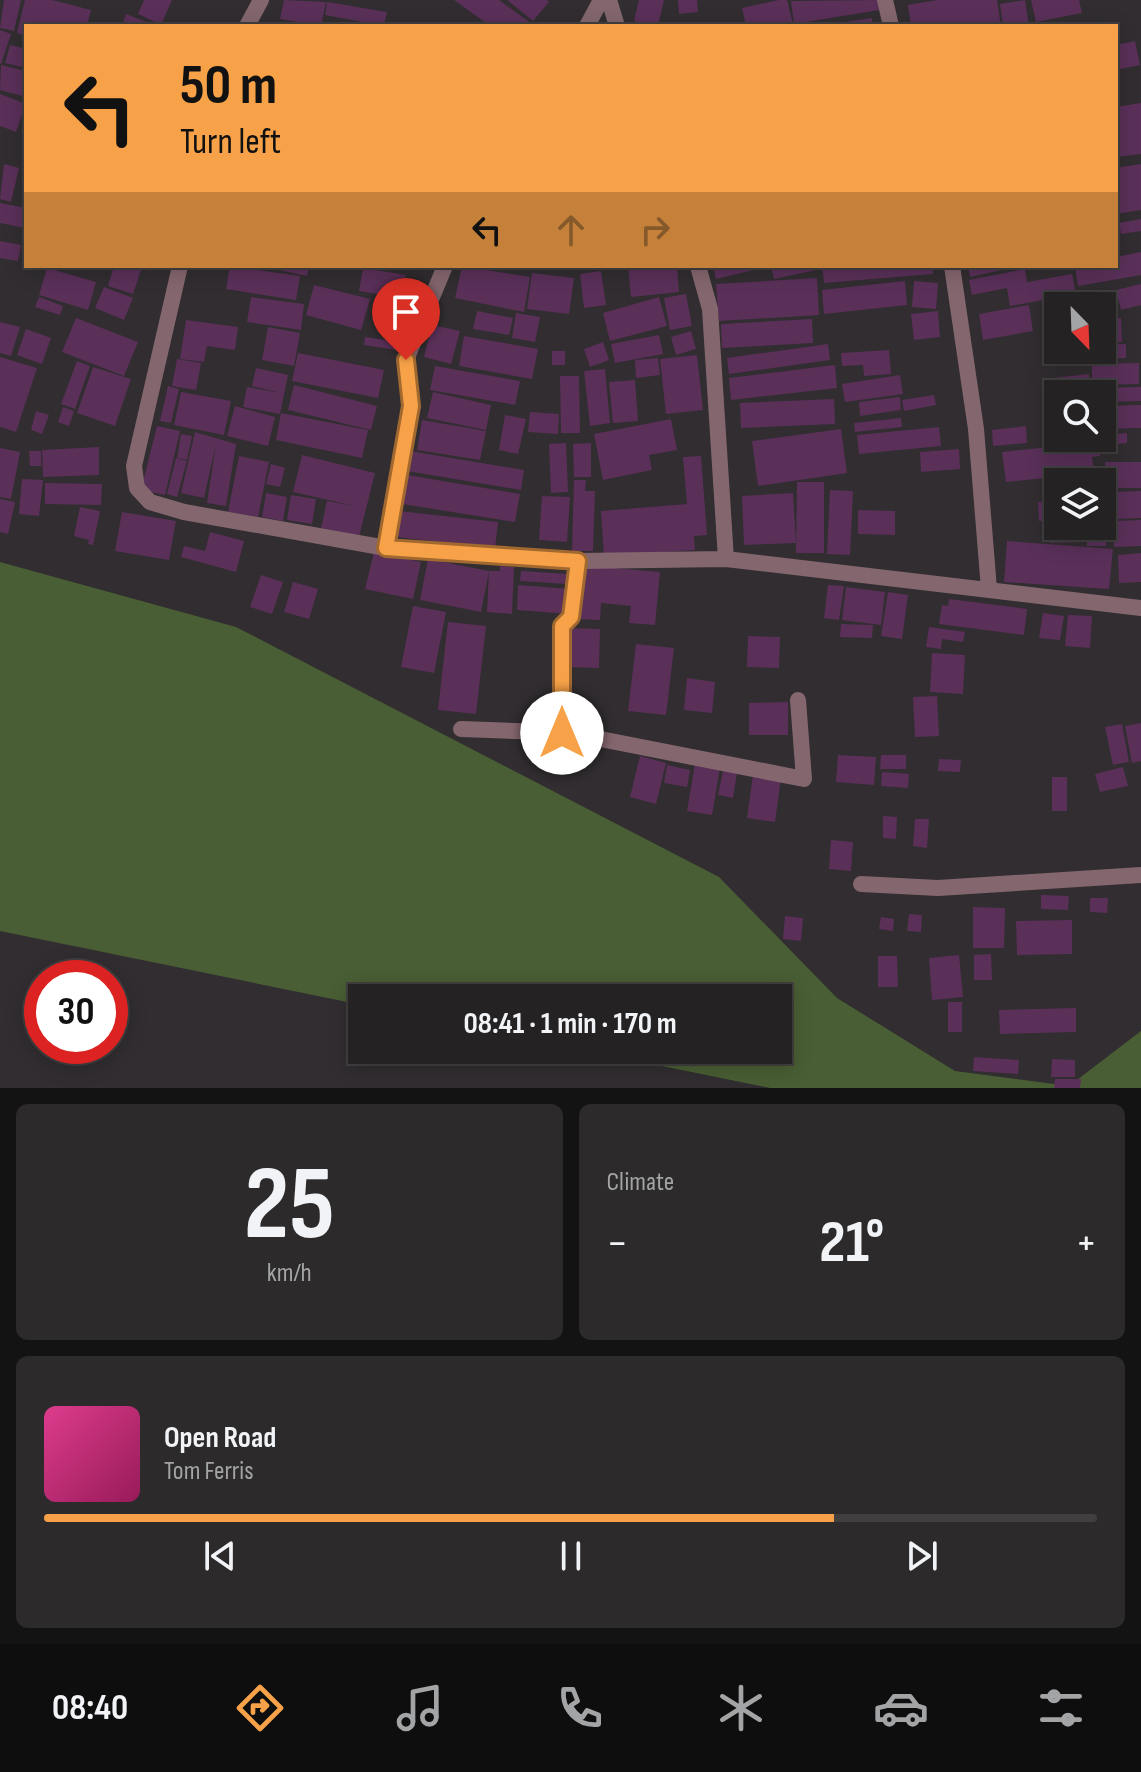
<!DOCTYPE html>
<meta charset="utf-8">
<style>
:root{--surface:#252224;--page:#2d2a2c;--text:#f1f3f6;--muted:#a3a4a6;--line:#423f41;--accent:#f7a248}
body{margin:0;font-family:"Sofia Sans Condensed",sans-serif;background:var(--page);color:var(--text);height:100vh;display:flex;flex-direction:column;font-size:30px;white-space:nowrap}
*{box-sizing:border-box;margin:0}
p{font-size:26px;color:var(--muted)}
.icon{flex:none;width:44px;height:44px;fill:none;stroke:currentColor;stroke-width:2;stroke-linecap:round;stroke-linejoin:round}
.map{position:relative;height:1088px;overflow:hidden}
.sheet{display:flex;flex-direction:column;gap:16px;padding:16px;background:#141314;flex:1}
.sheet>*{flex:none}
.hud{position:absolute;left:24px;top:24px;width:1094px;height:244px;border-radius:0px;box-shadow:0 4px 20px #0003,0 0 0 2px var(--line);background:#f7a248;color:#111;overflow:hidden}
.needle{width:52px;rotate:157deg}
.controls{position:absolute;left:1044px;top:292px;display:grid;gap:16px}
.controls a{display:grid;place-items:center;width:72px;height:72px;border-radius:0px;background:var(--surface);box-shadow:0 4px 20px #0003,0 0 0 2px var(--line);font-size:40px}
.speed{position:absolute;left:24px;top:960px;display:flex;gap:16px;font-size:40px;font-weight:700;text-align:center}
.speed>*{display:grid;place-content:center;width:104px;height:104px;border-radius:50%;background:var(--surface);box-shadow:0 4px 20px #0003,0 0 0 2px var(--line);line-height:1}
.speed .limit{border:12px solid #d22;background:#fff;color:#111}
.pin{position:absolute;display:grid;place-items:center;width:68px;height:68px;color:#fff;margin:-82px -34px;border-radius:50% 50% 50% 0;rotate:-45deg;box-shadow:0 0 8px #0007}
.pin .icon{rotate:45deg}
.me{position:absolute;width:88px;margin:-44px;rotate:0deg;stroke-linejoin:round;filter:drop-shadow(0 0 6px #0008)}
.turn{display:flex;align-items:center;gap:28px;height:168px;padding:0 24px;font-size:36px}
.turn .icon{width:104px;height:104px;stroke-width:2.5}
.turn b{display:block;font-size:56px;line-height:68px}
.lanes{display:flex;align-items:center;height:76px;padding:0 24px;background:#0003;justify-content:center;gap:40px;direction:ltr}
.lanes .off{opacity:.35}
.big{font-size:60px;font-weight:700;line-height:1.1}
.sheet .tile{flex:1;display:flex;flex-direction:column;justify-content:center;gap:12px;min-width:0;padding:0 28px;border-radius:12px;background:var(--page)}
.sheet .dial{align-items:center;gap:0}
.dial b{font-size:104px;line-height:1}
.song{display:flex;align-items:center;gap:24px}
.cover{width:96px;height:96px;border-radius:12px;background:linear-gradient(135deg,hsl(330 70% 55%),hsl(330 70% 35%))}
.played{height:8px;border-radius:4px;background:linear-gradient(90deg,var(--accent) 75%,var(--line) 75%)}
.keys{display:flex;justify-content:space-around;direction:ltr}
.heat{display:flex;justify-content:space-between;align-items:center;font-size:44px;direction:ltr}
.sheet .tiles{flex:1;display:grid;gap:16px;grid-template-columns:1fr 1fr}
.tile:last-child{grid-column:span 2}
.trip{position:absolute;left:348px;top:984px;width:444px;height:80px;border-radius:0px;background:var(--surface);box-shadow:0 4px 20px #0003,0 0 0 2px var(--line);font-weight:700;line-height:80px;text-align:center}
.menu{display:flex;height:128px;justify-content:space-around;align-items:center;background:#0f0e0e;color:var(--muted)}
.menu .icon{width:56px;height:56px}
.menu .active{color:var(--accent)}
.menu b{font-size:36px;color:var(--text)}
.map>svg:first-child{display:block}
</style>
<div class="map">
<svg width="1141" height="1088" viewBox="0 0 1141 1088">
<rect width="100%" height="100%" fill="#312d30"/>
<path fill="#495e34" d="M0,562L236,627L719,877L837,998L955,1071L1069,1086L1141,1031V1088H770L583,1050H778V998H362V1005L0,931Z"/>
<path fill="#5a3059" d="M4,0H21L14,31L0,28Z
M25,0H52L91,10L87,26H26V36L17,33Z
M144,0H172L161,25L138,14Z
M284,0L326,2L321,26L280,19Z
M454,0H499L535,26H490Z
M507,0H547L549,2L533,21Z
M639,0H664L658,26L634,21Z
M678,0H697L698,12L679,14Z
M779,0H787L793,24L746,26L742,8Z
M877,0L879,10L794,24L791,1Z
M937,0H997L1001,26H911L908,5Z
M1025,0L1029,26H1003L1000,4Z
M1031,0H1079L1082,13L1036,22Z
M327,2L387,12L384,26L325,15Z
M126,14L147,22L145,26H122Z
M872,18L873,26H832V24Z
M0,30L11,34L1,64H0Z
M1135,41L1140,65L1116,70V45Z
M10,45L26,49V68L5,63Z
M1,65L26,71V97L0,90Z
M0,94L26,104L16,132L0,126Z
M1141,103V154L1116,157V107Z
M4,164L19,168L11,202L0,199Z
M1141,164V210L1116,214V168Z
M0,203L26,208L25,228L0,223Z
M1141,219V231L1121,234L1119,223Z
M0,241L21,245L18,261L0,258Z
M1141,252V275L1078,286L1075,266H1116V257Z
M114,266H153L151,271L142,267L133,294L108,286Z
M230,266L300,276L296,300L226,289Z
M276,266H309L307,276L275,269Z
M462,266L530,277L524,312L455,298Z
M628,266H677L679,292L631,297Z
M713,266H766V267L716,279Z
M771,266H820L821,269L774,279Z
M822,266H932L933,274L824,283Z
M968,266H1015V267L970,277Z
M47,268L96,282L88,310L39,295Z
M363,268L406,275L402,298L359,291Z
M1025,269L1027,282L1072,274L1076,294L1010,306L1007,288L972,295L969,280Z
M601,271L606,305L584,308L580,274Z
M532,273L574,278L569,314L527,309Z
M817,278L819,315L719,321L716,284Z
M905,281L907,305L824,314L822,290Z
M914,281L938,283L936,309L912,307Z
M1141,284V305L1121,310L1116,290Z
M314,285L370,299L361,330L306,315Z
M104,287L133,298L124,320L95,308Z
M686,294L692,326L670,330L664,298Z
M39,297L63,306L60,315L35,307Z
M251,297L304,304L301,330L247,322Z
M659,297L667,326L610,341L603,313Z
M1029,305L1033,331L983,340L979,314Z
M477,311L513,318L509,335L473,329Z
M938,311L940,337L914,340L911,314Z
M516,313L540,317L535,342L512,338Z
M76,318L138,342L124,376L62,352Z
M1121,318L1122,342L1105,343L1104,319Z
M812,319L813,343L722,348L721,324Z
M186,320L238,327L235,350L207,346L204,362L180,359Z
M0,322L20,327L11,356L0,353Z
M432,325L460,331L451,364L424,357Z
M268,327L300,333L294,366L262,360Z
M26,329L51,338L42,364L17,355Z
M691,331L696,349L676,355L671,337Z
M659,335L663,354L615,363L611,344Z
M464,336L538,349L532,379L459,366Z
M365,337L398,342L397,350L364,345Z
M603,342L609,360L590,367L584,349Z
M828,344L830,360L729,374L727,358Z
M1126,344V358L1089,359V350H1102V345Z
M889,350L891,374L864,376L863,365L842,366L841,353Z
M552,351H565V365H552Z
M298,353L384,370L378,398L292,381Z
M697,355L703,410L666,414L660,359Z
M0,357L37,368L16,432L0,427Z
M658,358L660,375L636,378L635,360Z
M177,359L201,363L196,390L172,386Z
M77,361L90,366L75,409L61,404Z
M1139,363V384L1092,385V364Z
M835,365L837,388L731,400L729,378Z
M435,366L520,381L515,405L430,390Z
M93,367L131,379L115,426L77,413Z
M256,368L288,375L280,414L243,407L247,387L281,393L252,386Z
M605,369L610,423L590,426L584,371Z
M1089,374L1090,384L1054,387L1053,378Z
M900,375L903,394L845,402L842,384Z
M560,376H579L580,433H561Z
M635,380L638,421L613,423L609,382Z
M294,385L377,406L371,430L288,410Z
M168,386L179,389L171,423L160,421Z
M1089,387V394H1058V402L1045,404L1044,390Z
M1141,387V401L1102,402V394H1094V388Z
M181,392L231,401L224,435L174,425Z
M433,392L491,405L486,430L427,418Z
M934,395L936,405L904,411L902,400Z
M900,397L901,410L860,416L859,402Z
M834,399L835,424L741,428L740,403Z
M1141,405V428L1102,429V406Z
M235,406L275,417L268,446L227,436Z
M63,407L74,411L69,426L58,422Z
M36,411L49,415L42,434L31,430Z
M530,412L559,414L558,434L528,432Z
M281,413L368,430L362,458L276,440Z
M505,415L526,419L518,454L499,450Z
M901,418L902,427L855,432L854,423Z
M671,419L677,450L649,455L652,470L603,480L594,434Z
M422,420L486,431L480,460L417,450Z
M157,426L180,431L165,495L141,490Z
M1026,426L1027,443L993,446L992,430Z
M939,427L941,446L859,454L857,435Z
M841,429L847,473L758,486L752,441Z
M195,432L236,444L226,506L207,503L216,444L204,498L181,493Z
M1127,433V443L1118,444V452L1102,453V435Z
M181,434L192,436L187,460L177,458Z
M1099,442L1100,456L1092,457L1094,473L1006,482L1002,452Z
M566,443L568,492L551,493L549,444Z
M591,443V477H574L573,444Z
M99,447V475L43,477L42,450Z
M0,448L20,452L11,499L0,497Z
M959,449L960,469L921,472L920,452Z
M29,451H41V466H30Z
M410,451L524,470L521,490L407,471Z
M302,455L375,473L359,537L321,528L327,501L355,506L293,492Z
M239,456L269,462L258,517L228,512Z
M701,456L707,535L694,536L695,550L604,556L601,511L687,504L683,457Z
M176,458L187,461L177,497L167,494Z
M1105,462H1141V488H1106Z
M271,464L285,468L280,487L266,484Z
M401,474L520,494L515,522L396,503Z
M22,479L43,480L39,516L19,514Z
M574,480H586L585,491H595L593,551H572Z
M797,482H824V553H796Z
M45,483L102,484L101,505L45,504Z
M830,490L853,491L850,555L827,554Z
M1141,491V518L1116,519L1115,492Z
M266,493L287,497L283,521L262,517Z
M793,493L796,543L744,545L742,496Z
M291,495L316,499L312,524L287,520Z
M542,496L570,497L567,542L539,540Z
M0,499L15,502L8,534L0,532Z
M1058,501V520L1039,521L1038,502Z
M80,507L100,511L93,545L88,544L89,540L74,536Z
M858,510L895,511V535L858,534Z
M399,511L498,522L495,548L396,537Z
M122,512L176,521L169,560L115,551Z
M1141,520V546L1114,547V521Z
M1058,523L1082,526L1083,542L1050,543V524Z
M1102,524H1106V546H1087V526Z
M210,532L244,541L236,572L181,557L184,546L205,551Z
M1007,541L1113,549L1109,589L1004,582Z
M374,552L421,562L413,599L365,589Z
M1141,553V582L1119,583L1118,555Z
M428,559L489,571L481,612L420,600Z
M581,565L660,572L655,625L629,623L631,606L601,603L600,620L576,619Z
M500,566L514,567L512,614L487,612L489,571H500Z
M521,571L568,574L567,584L520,581Z
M261,575L283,582L272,614L250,607Z
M293,582L318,589L309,619L284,612Z
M518,585L571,589L569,614L517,610Z
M828,585L844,586L839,620L824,618Z
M846,587L885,592L881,625L842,620Z
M888,592L908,595L902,639L881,636Z
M949,599L1027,609L1024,635L939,624L942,605L948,606Z
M413,606L446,612L434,673L401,667Z
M1043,613L1064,616L1060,640L1039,638Z
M1068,615L1092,616L1090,648L1065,646Z
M448,622L486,626L476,714L438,710Z
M841,624L873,625L872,638L840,637Z
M929,627L965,632L963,642L942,639L941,649L926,647Z
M567,628L600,629L599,668L566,667Z
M748,636L780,637L779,668L747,667Z
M636,644L674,648L666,715L628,711Z
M932,653L965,655L963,694L930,692Z
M687,678L715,682L712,713L684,710Z
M937,696L939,736L915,737L913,697Z
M788,702V735H749V703Z
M1141,723V761L1132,763L1125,726Z
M1122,724L1129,762L1113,765L1105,727Z
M838,755L876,757L874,785L836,782Z
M881,755H906V769H880Z
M640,756L666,763L656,804L630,797Z
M939,759L961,760L960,772L938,771Z
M695,764L720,768L712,815L687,811Z
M667,765L690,770L687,787L664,783Z
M1123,767L1128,786L1100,792L1095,774Z
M723,771L737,773L733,798L718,795Z
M882,772L909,774L908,788L881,786Z
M753,775L781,778L775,822L747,818Z
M1052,777H1067V811H1052Z
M883,816L897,817L896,839L883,838Z
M915,819H929L927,848L913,846Z
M831,840L853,842L851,871L829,869Z
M1041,895L1069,896L1068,910L1041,909Z
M1090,898H1108L1107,913L1090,912Z
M973,907L1005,908L1004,948H973Z
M909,914L922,915L921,932L907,931Z
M785,916L803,918L801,941L783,939Z
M881,917L894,919L893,931L879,929Z
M1072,920V954L1017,955L1016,921Z
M991,954L992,980H974V955Z
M959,955L963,997L932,1000L929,958Z
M878,956H897L898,987H878Z
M948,1002H962V1032H948Z
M1076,1008V1032L1000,1034L999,1010Z
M974,1057L1019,1060L1018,1074L973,1071Z
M1052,1059L1075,1060V1077H1051Z
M1055,1079H1081L1080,1088H1054Z"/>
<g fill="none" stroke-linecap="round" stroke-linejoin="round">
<path stroke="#84676e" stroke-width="16" d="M609,0L617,26
M885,0L891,26
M247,26L261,0
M587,26L601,0
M180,266L134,466L137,488L150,502L184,512L386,548L578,561L726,559L1141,608
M698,266L710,309L726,559
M952,266L976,429L989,589
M386,548L411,406L406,360L445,266
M461,729L570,733L804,779L798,700
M562,733V626L571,617L578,561
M861,884L938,888L1141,875"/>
</g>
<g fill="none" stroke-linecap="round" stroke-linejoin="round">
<g stroke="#a1692f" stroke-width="20">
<path id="route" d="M406,360L411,406L386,548L578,561L571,617L562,626V733"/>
</g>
<use href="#route" stroke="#f7a248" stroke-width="14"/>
</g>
</svg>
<div class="controls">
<a><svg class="needle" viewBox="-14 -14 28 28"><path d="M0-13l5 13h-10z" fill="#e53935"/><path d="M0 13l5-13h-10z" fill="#a3a4a6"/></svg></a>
<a><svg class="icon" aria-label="search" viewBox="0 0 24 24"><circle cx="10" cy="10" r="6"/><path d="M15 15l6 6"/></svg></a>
<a><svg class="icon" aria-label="layers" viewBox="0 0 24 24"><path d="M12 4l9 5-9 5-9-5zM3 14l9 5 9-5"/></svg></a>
</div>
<div class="speed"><div class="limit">30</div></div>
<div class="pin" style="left:406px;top:360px;background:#d93025"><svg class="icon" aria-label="arrive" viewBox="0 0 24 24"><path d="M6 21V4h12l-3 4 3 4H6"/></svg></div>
<svg class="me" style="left:562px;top:733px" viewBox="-20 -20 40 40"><circle r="19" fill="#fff"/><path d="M0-13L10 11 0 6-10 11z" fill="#f7a248"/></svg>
<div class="trip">08:41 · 1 min · 170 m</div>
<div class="hud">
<div class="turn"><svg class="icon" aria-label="left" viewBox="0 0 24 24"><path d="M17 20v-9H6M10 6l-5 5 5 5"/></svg><div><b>50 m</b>Turn left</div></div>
<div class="lanes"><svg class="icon" aria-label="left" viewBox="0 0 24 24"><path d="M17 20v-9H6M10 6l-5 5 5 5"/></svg><svg class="icon off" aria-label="ahead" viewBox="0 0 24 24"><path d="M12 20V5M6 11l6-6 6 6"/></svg><svg class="icon off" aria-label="right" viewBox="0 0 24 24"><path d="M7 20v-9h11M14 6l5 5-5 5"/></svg></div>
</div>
</div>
<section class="sheet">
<div class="tiles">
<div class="tile dial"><b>25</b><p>km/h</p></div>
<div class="tile"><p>Climate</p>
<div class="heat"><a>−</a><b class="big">21°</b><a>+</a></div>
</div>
<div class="tile">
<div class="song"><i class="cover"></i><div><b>Open Road</b><p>Tom Ferris</p></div></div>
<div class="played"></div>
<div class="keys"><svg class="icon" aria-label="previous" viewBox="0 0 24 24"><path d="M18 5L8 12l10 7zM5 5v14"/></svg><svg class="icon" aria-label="pause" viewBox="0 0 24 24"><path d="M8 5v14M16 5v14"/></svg><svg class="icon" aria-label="next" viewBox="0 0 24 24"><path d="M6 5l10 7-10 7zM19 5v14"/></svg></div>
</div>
</div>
</section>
<nav class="menu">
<b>08:40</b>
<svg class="icon active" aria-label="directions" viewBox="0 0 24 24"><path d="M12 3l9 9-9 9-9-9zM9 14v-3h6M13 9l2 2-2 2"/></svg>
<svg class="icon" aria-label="music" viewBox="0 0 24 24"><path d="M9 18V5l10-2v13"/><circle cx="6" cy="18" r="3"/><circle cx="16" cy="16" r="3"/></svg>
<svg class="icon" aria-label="phone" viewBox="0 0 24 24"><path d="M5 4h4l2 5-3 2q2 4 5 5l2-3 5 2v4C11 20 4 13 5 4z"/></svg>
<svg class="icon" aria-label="climate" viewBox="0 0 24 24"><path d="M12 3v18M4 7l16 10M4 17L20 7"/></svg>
<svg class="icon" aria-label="car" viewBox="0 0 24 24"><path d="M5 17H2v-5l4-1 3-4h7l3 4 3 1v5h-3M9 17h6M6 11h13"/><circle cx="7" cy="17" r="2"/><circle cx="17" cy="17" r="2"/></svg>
<svg class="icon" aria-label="filters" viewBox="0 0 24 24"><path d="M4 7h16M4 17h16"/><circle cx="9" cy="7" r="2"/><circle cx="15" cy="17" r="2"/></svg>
</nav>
